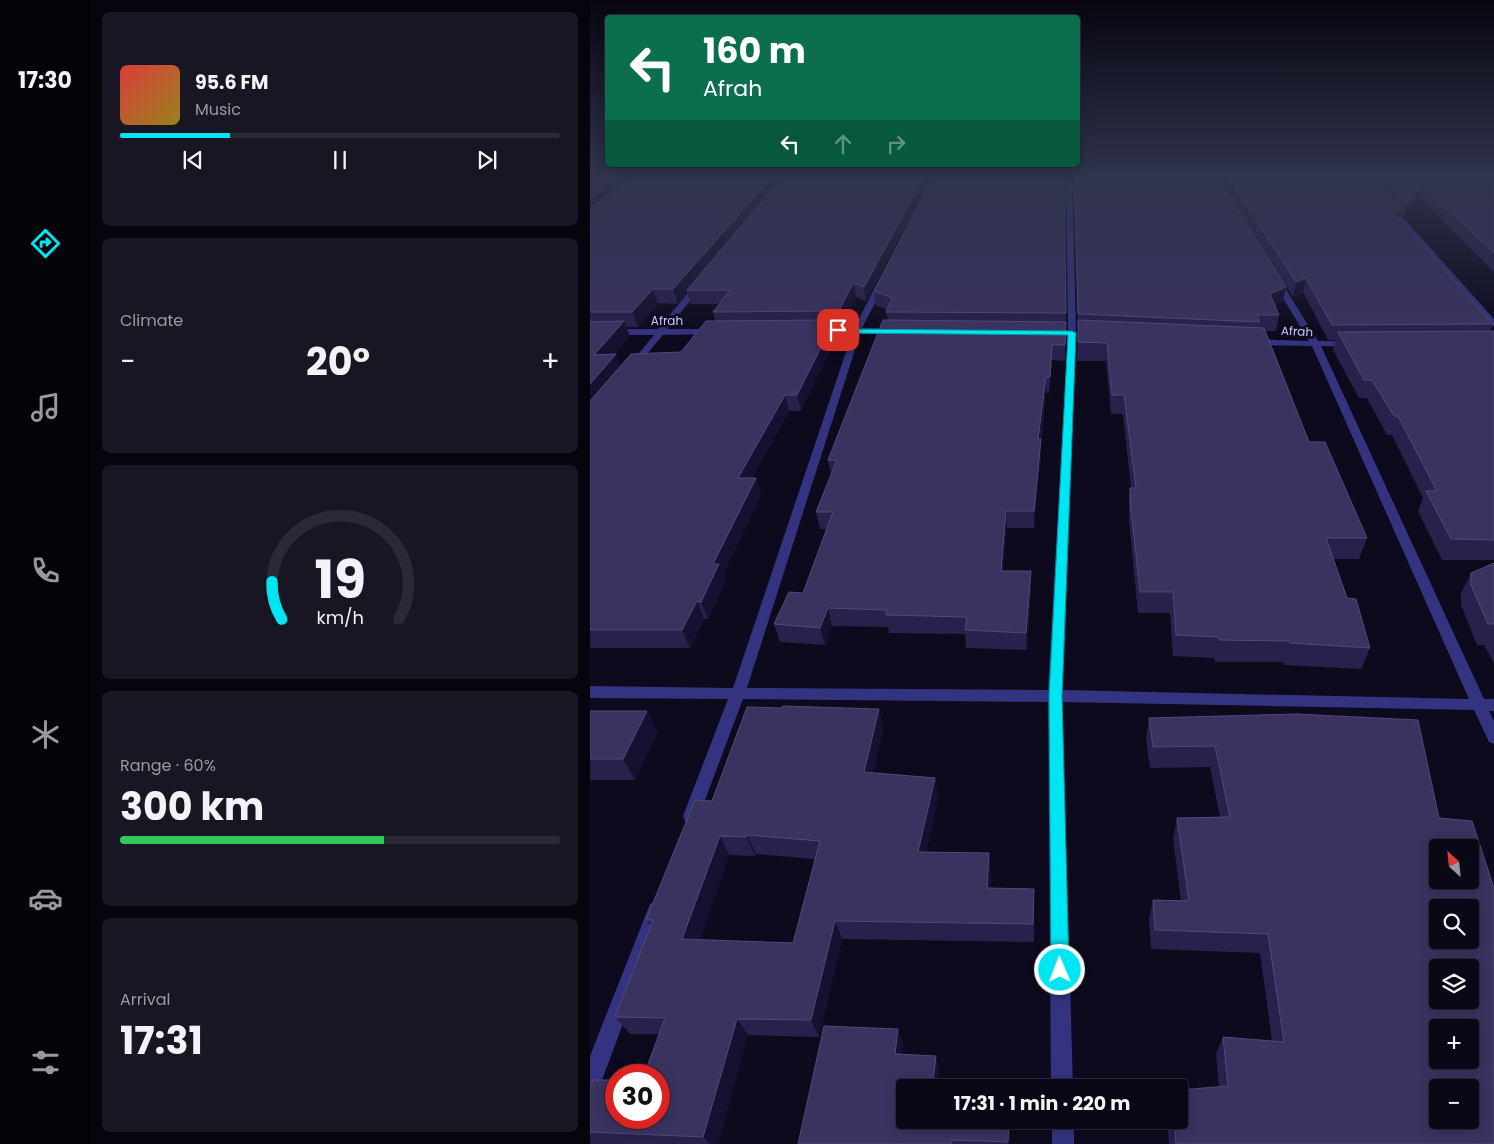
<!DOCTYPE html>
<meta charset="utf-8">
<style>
:root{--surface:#0a0816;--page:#181623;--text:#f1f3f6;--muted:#999aa1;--line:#2a2935;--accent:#00e5f2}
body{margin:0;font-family:Poppins,sans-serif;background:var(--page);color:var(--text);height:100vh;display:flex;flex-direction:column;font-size:19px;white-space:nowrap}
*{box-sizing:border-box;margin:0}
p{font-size:16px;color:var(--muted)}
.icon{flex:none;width:28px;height:28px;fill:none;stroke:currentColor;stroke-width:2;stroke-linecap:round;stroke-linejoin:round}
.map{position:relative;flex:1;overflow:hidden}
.details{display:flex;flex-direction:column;gap:12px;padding:12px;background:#06040c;width:500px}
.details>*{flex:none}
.top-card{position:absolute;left:15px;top:15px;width:475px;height:152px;border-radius:5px;box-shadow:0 2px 12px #0003,0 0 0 1px var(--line);background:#0b6e4f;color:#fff;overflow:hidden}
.needle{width:32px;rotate:333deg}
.buttons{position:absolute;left:839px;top:839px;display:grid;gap:10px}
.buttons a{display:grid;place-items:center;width:50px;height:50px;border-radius:5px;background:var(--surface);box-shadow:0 2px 12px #0003,0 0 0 1px var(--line);font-size:25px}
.speed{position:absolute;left:15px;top:1064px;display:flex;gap:10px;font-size:25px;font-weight:700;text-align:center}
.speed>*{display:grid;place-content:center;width:65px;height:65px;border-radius:50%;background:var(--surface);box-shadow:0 2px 12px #0003,0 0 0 1px var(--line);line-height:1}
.speed .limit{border:8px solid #d22;background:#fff;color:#111}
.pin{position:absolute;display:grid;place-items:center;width:42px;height:42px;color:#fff;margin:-21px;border-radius:10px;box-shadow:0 2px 8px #0006}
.me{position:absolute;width:55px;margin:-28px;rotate:359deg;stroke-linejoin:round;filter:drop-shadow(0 0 4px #0008)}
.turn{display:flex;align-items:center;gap:18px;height:105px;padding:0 15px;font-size:22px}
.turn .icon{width:65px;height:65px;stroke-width:2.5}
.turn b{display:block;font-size:35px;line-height:42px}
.lanes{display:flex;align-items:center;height:48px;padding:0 15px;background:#0003;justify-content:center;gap:25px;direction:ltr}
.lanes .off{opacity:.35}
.big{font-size:38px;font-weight:700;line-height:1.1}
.details .widget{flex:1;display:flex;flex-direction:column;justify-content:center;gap:8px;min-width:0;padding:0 18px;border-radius:8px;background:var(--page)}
.details .dial{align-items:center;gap:0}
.dial svg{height:130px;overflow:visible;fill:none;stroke:var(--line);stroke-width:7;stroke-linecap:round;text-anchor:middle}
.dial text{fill:var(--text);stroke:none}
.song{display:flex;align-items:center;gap:15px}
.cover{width:60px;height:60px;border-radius:8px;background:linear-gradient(135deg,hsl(0 70% 55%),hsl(50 70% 35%))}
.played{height:5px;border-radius:2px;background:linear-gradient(90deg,var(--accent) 25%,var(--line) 25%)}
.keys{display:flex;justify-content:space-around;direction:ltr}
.heat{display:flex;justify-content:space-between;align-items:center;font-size:28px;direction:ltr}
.charge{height:8px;border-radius:4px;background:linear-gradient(90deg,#34c759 60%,var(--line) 0)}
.trip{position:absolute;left:306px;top:1079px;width:292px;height:50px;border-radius:5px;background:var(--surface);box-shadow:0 2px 12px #0003,0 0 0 1px var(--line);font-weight:700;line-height:50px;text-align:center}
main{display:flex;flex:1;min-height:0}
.tabs{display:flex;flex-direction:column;width:90px;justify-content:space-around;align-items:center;background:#040309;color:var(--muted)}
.tabs .icon{width:35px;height:35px}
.tabs .current{color:var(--accent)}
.tabs b{font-size:22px;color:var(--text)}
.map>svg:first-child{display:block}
</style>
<main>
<nav class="tabs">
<b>17:30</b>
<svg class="icon current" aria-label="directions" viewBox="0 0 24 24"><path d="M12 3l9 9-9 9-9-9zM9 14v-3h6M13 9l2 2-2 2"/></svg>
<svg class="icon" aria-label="music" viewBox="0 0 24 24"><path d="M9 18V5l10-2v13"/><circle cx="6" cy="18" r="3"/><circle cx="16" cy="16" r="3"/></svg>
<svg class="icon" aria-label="phone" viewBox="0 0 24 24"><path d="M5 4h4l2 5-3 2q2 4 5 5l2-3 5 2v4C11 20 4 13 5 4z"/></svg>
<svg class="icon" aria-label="climate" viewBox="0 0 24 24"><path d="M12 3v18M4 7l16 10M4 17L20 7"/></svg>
<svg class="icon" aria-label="car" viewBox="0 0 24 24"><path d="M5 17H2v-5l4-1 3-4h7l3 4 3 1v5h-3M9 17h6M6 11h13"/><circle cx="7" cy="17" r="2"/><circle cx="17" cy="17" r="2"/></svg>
<svg class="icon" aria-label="filters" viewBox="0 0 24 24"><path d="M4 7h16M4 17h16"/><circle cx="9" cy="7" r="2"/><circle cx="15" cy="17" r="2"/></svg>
</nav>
<section class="details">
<div class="widget">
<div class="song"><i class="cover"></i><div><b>95.6 FM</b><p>Music</p></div></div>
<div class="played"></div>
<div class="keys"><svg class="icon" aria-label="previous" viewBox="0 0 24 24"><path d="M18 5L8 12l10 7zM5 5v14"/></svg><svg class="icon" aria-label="pause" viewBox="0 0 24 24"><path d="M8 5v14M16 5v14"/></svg><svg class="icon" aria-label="next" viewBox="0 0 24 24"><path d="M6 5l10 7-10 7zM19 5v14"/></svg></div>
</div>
<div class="widget"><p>Climate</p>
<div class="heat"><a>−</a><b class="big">20°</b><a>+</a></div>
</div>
<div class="widget dial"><svg viewBox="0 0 100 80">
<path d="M14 69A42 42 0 1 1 86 69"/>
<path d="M14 69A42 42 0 0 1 8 46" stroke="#00e5f2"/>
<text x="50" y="56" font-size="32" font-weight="700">19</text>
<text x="50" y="72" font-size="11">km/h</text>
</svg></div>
<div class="widget"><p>Range · 60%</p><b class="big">300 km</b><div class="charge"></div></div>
<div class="widget"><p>Arrival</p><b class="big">17:31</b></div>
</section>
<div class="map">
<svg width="904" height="1144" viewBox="0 0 904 1144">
<rect width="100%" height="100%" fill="#0d0a1d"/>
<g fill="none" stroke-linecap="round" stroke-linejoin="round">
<path fill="#33337f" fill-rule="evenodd" d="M476,175H482L486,333L473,690L879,699L722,346L662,345L658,342L662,339L719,341L682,280L686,278L690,280L728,341H762L766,344L762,347L731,346L894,699H904V711H899L904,721V744L899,742L884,710L472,702L483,1088H461L458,702L153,699L109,816L107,821L101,823L95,821L93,816L138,699L0,698V686L143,688L262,334H230L226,331L230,328H264L288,282L292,280L296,282L272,328H305L309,331L305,334H270L157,688L458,690L478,333Z
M795,202H799L904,319V326H901L795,204Z
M107,282L114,284L77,329H122L126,332L125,334L73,335L46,367L43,368L39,365L64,335H0V329H68Z
M66,901L72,904L75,910L11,1083L8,1091L0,1094V1056L60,904Z
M462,1120H484V1144H462Z"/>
</g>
<path fill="#28214c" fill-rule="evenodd" d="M0,175H342L276,301L266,297L252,326H246L247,335L211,411H199L162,478H166L171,495L133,575L135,582L118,619H114L100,648H0ZM97,292L101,304H129L123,312L125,321L91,352L30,366L24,354L40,336L36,327H48L68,303L88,304Z
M484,175H626L696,287L693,302L685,305L689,315L686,331H675L719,442L777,538L769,559H743L757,598L780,648L771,669L694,665L693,662H625L624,658L583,656L580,613H548L539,520V508L540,488H541L533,414H521L516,361H487L488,329Z
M630,175H780L782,178V175H904V272L830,199L813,215L810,211L808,218L903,324L900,331H904V560H852L828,511L833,498L802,435H797L777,398H769L743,350L746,340H738L713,292L703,297L629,179Z
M284,291L476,313L475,361L462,360L459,393H456L451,439V455L444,528H417L413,571L441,589L437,650L376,648L375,634L299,633L298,627L242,626L235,645L190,642L184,624L213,593L237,529H230L226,512L241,475L238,460L298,320L296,312L297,310L286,305Z
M904,563V663L894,645H887L871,605V593L881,573Z
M192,708L289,709L293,729L283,773L345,778L348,798L336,852L399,853L401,872L400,888L444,889V942L252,939L229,1037L158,1035L128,1144H1L0,1143V1088L69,1118V1034H40L25,1017L61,926L56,920L122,801ZM166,854L225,859L203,943L110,940L139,855L165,856Z
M0,711L68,732L45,780H0Z
M706,714L904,1144H579L577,1120H590L629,1087L626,1054L633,1037L682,1041L670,953L561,949L559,919L563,900L591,901L583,839L587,818L630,817L620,767L560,768L556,739L559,718Z
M313,1042L311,1055L349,1069L348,1084L315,1120H421L419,1144H208Z"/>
<path fill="#161131" d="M33,175H52L0,215V199Z
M184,175H196L97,290V292L88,304L83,289Z
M335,175H342L276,301L274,287Z
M834,187L830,199L813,215L817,203Z
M810,208L807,221L804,214Z
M716,278L713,292L703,297L706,282Z
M263,283L266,297L252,326L249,311Z
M696,287L693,302L677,309L680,294Z
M63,289L68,303L48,327L42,312Z
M245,320L247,335L211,411L207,395Z
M34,321L40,336L10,370L4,355Z
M462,345V360L459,393Z
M26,354L32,370L0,408V384Z
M456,377V393L448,455V439Z
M195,395L199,411L153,495L148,478Z
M451,439V455L444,528V511Z
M166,478L171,495L133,575L135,582L118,619L111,602L123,564Z
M416,511L417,528L412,589L411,571Z
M441,571V589L437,650L436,633Z
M107,601L114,619L100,648L92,630Z
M238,608L242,626L235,645L230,628Z
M289,709L293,729L279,792L274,772Z
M57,711L68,732L45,780L33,759Z
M345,778L348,798L332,871L328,852Z
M157,835L166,854L165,856L156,837Z
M130,836L139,855L104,957L92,939Z
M399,853L401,872L399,906L397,888Z
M245,921L252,939L229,1037L221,1020Z
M147,1019L158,1035L128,1144H120L113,1137Z
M308,1029L313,1042L310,1068L305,1054Z
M346,1056L349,1069L347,1088L343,1083Z
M419,1120H421L419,1144H418Z"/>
<path fill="#3a3360" stroke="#504a79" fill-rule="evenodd" d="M0,175H33L0,199Z
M46,175H184L83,289H63L42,312H0V208Z
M194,175H335L274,287L263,283L249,311L123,312L140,290H97Z
M344,175H474L476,313L296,312L302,298L284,291Z
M484,175H626L696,287L680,294L689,315H667L670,322L488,314Z
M636,175H780L810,208L804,214L903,324L742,325L716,278L706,282Z
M791,175H904V253L834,187L817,203Z
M245,320L207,395H195L148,478H166L123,564H129L111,602L107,601L92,630H0V401L41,354L91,352L116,321Z
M293,320L476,322L475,345H462L460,377H456L448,439H451L444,511H416L411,571H441L436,633L375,630L377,617L296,615L297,610L238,608L230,628L184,624L199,592L213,593L243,512H226L247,460H238Z
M488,320L674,328L719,442H735L777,538H736L757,598L766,599L780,648L700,643L699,641L629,640V637L586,635L583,592H550L540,499V488H546L534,395H522L517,343L488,342Z
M34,321L4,355L26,354L0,384V322Z
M904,331V540L861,539L836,491H847L808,416H804L782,380H774L748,332Z
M904,563V624H898L881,585V573Z
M193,706L289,709L274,772L345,778L328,852L399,853L397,888L444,889L443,924L245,921L221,1020L147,1019L113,1137L0,1132V1088L3,1080H26V1118H69V1075H54L75,1018L25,1017L63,920H56L105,800L122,801L157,707L192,708ZM157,835L230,841L203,943L92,939L130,836L156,837Z
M0,711H57L33,759H0Z
M706,714L828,720L849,818L882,821L904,888V1144H586L584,1120H590V1090L638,1086L633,1037L694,1042L678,934L565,930L563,900L599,901L587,818L640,817L625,746L563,747L559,718ZM848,848H880V880H848ZM848,908H880V940H848ZM848,968H880V1000H848ZM848,1028H880V1060H848ZM848,1088H880V1120H848Z
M234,1026L308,1029L305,1054L346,1056L343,1083L421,1086V1088H315V1120H419L418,1142L361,1140V1144H208Z"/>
<linearGradient id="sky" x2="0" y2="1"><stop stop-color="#070610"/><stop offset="0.52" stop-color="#2f334c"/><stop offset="1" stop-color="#2f334c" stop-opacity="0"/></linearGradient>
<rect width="904" height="335" fill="url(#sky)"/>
<path fill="#00e5f2" stroke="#00959d" d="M245,329L482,331L486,333L472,696L479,970L476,976L470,979L464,976L461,970L459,696L478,335L248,333L245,332Z"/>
<g text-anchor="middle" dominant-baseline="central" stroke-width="5" stroke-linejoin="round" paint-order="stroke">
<g font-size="12" fill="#cac7ff" stroke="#0d0a1d">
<text x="77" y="320">Afrah</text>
<text transform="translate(707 331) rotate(3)">Afrah</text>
</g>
</g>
</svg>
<div class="buttons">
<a><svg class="needle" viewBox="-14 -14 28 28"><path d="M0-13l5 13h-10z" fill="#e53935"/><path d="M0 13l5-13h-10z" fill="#999aa1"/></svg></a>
<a><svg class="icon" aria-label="search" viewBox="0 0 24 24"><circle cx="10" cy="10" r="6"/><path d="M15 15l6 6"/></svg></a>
<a><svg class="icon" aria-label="layers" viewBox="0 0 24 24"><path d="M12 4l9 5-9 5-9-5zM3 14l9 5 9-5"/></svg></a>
<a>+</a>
<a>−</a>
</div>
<div class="speed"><div class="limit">30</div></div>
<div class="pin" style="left:248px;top:330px;background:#d93025"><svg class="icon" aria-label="arrive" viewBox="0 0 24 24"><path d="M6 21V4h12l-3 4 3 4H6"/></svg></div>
<svg class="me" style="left:470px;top:970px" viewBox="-20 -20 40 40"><circle r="17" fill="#00e5f2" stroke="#fff" stroke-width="3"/><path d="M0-11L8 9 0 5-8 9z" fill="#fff"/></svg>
<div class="trip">17:31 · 1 min · 220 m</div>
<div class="top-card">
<div class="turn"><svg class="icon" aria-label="left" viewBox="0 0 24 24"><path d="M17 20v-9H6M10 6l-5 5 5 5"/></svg><div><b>160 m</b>Afrah</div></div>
<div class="lanes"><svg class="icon" aria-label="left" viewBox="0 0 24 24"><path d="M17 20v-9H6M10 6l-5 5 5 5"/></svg><svg class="icon off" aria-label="ahead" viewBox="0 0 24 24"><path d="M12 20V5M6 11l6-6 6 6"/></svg><svg class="icon off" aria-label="right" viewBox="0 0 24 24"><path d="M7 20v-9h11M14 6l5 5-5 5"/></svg></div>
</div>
</div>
</main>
